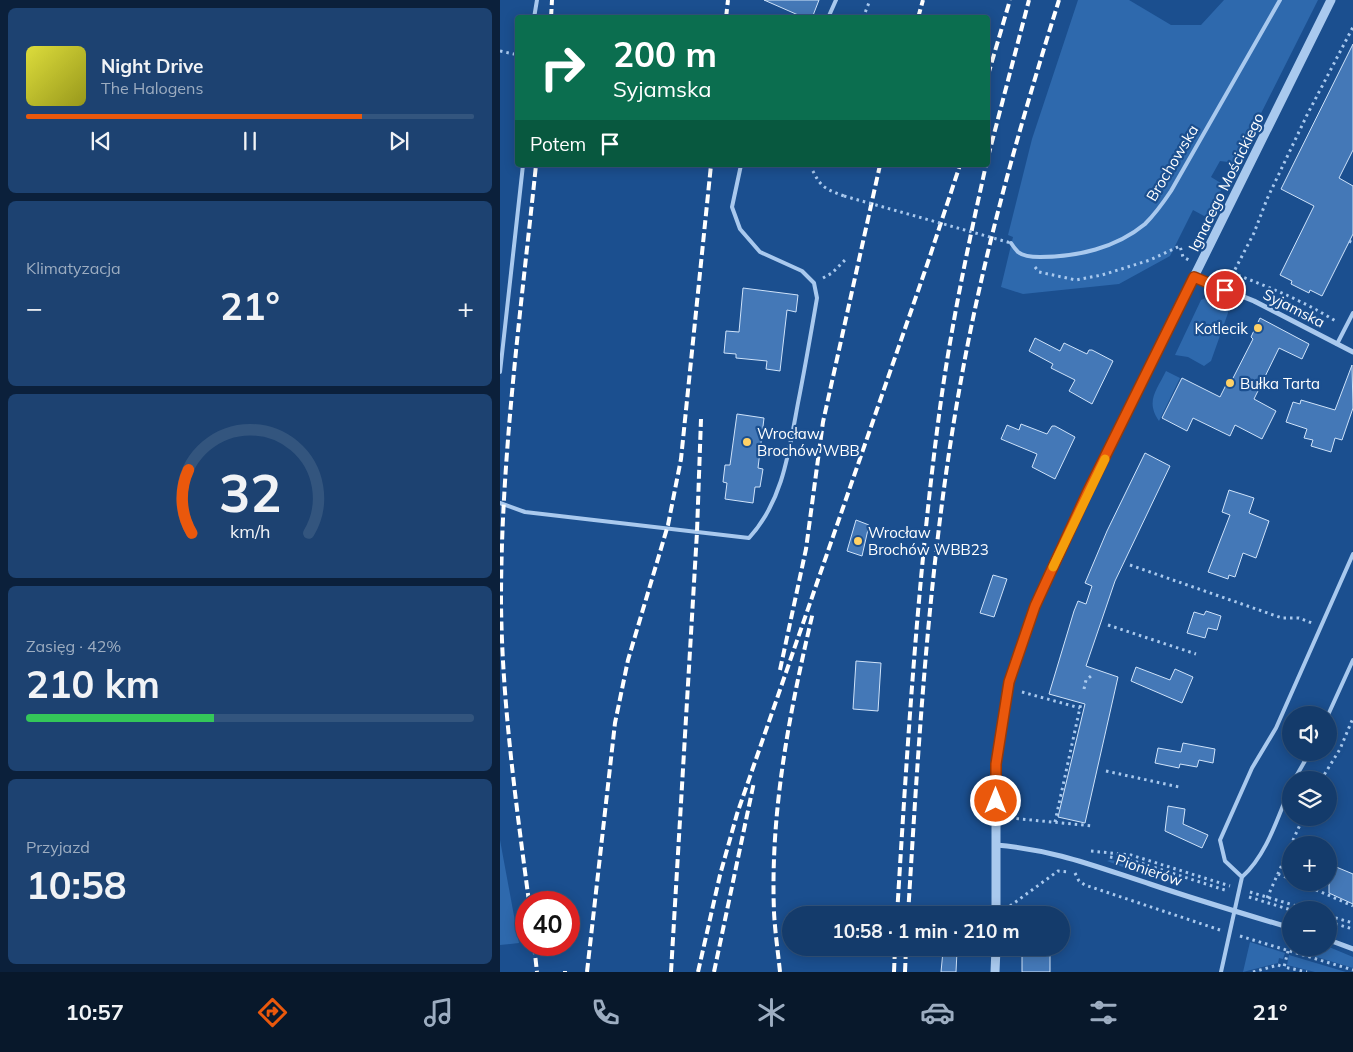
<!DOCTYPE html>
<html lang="pl">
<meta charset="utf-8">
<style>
:root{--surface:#143b6b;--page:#1d4271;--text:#f1f3f6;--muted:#9dadc1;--line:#33557e;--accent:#ea580c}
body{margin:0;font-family:Mulish,sans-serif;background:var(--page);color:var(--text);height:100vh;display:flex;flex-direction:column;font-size:19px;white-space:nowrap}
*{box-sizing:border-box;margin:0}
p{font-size:16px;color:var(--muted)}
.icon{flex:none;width:28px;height:28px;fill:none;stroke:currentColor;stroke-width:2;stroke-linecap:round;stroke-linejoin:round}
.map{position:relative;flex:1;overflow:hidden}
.details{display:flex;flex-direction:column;gap:8px;padding:8px;background:#0b203b;width:500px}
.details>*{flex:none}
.top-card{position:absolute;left:15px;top:15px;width:475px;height:152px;border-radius:5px;box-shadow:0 2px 12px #0003,0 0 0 1px var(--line);background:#0b6e4f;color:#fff;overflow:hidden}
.buttons{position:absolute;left:782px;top:706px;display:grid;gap:10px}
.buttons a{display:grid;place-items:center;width:55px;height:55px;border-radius:50%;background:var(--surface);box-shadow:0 2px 12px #0003,0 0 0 1px var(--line);font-size:25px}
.speed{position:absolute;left:15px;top:891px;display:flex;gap:10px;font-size:25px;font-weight:700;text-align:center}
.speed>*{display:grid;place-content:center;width:65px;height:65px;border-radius:50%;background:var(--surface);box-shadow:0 2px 12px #0003,0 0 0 1px var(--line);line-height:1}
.speed .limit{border:8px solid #d22;background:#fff;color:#111}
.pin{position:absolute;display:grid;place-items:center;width:42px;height:42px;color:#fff;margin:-21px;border:2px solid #fff;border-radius:50%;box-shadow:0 1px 5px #0007}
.me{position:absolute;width:55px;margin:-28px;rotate:0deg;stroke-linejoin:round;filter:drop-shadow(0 0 4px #0008)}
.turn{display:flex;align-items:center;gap:18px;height:105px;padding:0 15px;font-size:22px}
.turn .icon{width:65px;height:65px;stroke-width:2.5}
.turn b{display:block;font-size:35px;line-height:42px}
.then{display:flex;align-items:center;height:48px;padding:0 15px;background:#0003;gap:10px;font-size:19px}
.big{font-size:38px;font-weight:700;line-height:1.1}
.details .widget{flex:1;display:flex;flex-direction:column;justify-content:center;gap:8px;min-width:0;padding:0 18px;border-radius:8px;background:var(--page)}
.details .dial{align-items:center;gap:0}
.dial svg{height:130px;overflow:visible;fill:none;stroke:var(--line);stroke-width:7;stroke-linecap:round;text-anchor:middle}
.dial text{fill:var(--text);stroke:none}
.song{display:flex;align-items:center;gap:15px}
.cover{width:60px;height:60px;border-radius:8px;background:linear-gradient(135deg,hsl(60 70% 55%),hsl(60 70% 35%))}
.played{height:5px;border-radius:2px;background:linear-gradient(90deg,var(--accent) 75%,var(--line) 75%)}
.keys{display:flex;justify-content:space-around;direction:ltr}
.heat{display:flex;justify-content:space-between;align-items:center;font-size:28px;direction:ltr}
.charge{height:8px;border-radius:4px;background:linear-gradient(90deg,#34c759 42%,var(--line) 0)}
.trip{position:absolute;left:282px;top:906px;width:288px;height:50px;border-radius:25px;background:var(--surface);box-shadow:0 2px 12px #0003,0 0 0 1px var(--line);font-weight:700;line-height:50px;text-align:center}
.dock{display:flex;height:80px;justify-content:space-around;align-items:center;background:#08182b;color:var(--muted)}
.dock .icon{width:35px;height:35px}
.dock .active{color:var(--accent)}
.dock b{font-size:22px;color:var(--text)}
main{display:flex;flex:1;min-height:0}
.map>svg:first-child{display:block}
</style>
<main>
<section class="details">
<div class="widget">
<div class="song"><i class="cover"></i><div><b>Night Drive</b><p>The Halogens</p></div></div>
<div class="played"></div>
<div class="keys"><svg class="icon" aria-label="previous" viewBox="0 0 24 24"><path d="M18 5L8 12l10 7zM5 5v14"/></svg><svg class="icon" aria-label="pause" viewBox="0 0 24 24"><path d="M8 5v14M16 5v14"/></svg><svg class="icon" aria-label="next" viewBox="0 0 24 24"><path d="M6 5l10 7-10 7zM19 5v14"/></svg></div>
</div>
<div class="widget"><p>Klimatyzacja</p>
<div class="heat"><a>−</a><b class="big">21°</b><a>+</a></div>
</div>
<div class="widget dial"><svg viewBox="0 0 100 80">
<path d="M14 69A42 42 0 1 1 86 69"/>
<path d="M14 69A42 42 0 0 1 12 30" stroke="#ea580c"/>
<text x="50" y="56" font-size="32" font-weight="700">32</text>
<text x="50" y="72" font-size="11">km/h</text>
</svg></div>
<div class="widget"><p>Zasięg · 42%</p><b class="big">210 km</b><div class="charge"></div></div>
<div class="widget"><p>Przyjazd</p><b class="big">10:58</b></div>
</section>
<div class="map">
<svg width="853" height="972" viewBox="0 0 853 972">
<rect width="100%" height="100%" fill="#1b4f8f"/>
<path fill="#2e69ad" d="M578,0H629L671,25H701L724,0H818L736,163L720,161L711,177L724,185L706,217L693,210L670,256L619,284L523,294L501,287L513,237L508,235L532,139Z
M706,298L727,304L728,313L711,361L704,366L688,357L675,355L701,300Z
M666,371L680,378L659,421C645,401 657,390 666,371Z
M0,840L19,943L0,945Z
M610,860L623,862L662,874L654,879L607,861Z
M750,942L785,953L783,959L779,958L778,963L743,972Z
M829,947L853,957V968L800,952L801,948Z
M789,955L846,972H815L787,965Z"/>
<path fill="#4478b7" stroke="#cfe3fa" d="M264,0H319L312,18H305Z
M853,44V150L839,178L853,186V234L822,296L810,290L809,293L791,284L792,281L780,275L814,206L781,189Z
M243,288L298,295L296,312L287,310L280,371L266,369L267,361L236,358V354L224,353L226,331L239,332Z
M760,318L809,344L802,359L779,348L754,399L776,411L762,439L735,425L730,436L693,418L687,431L662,418L682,378L720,397L728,381L731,382L753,339L751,337Z
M535,338L560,351L564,343L587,354L589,350H592L613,361L592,404L569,391L575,380L551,368L553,364L529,351Z
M852,365L853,408L842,440L835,438L831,452L811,446L813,440L804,438L807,429L786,422L793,402L800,404L801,400L835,410Z
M237,414L264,418L258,468L263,469L260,487H255L253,503L225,499L227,483L223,482L225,465H230Z
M521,424L547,434L552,426H555L575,437L555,479L532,467L537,454L501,439L507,425L519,430Z
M645,453L670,466L615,581L586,666L618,677L585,823L558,817L585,704L549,694L574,611L578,601L586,604L592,586L585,583L607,531Z
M729,490L754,498L749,513L769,521L756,558L743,553L735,577L729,575L728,579L708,572L730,515L722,512Z
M356,520L369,525L362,556L347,551Z
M493,575L507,579L494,617L480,613Z
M706,611L721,616L717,630L708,628L705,638L687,633L694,612L704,615Z
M356,661L381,663L378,711L353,709Z
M636,667L670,680L675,669L693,677L682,703L631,681Z
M683,743L715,749L713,763L699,760L697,767L680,764L679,768L655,763L658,748L681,752Z
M668,806L685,809L683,824L708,835L702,848L665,831Z
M829,864L853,874V904L829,893Z
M522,948H550V972H522Z
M443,951H457L456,972H441Z"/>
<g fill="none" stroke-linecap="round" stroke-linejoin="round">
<path stroke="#a9c9ee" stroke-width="3" stroke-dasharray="2.5 4" stroke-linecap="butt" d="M363,18L370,0
M0,51L18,55
M310,165C320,186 322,188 344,196
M849,241L853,243
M535,267L539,272L576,280L602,275L650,260L680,246L683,257L689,260
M732,273C769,287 804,301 837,322
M323,278L332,273L347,258
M729,281L754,233L767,199L807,115L853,27
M630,565L782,618H799L812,623
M608,625L696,654
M584,689L586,680L591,676
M522,692L580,708
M606,771L679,787
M821,780L840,749L853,718
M510,818L593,826
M555,822L581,703
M591,851L631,855L730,886
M610,857L637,862L728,891
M791,861L785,858L803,818
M575,873L579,881L585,885L720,930
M778,874L791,879
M798,882L853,906
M750,892L810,910
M749,897L791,910
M767,898L785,858
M510,906L558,871L569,872
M829,916L853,923
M829,922L853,929
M740,936L853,970
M788,951L784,967L807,972
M753,972L778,965L784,967"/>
<path stroke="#a9c9ee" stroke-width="4" d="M34,18L37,0
M328,18L336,0
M511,243C513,246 516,250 518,252C523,256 534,257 540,257C577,257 616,248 645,224C655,214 663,203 671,191L780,0
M837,344L853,313
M0,372L23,165
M0,503L25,512L249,538C283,501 289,451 298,403C305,368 311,333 317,298L314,283L302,271L260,252L240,229L232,207L241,165
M828,715L853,660
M794,780L810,752
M742,877L725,861L720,840L752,768L776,728L853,554
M721,972L742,877C767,855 778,816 791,786"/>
<path stroke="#a9c9ee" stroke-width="5" d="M694,277L754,301L853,352
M496,845C555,850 594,866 650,884C697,900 744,914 791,928
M829,940L853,949"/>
<path stroke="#a9c9ee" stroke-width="9" d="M496,915V765L509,683L535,605L588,491L831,0
M495,972L496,948"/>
<path stroke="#fff" stroke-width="4" stroke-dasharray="9 4" stroke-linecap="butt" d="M51,18L52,0
M226,18L228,0
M418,18L423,0
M488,75L510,0
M488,157L529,0
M280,670L306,549L323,422L380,165
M29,902C16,803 2,702 1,602C1,456 21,310 36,165
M397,915C407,751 417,586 438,423C449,336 467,250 486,165
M408,915C419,736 429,557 461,380C484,251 520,125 559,0
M34,945L37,972
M65,971V972
M87,972L115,723L128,660L168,525L181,459L211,165
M171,972L197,532L201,419
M198,972L220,875L237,814L427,265L460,165
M214,972L254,782
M280,972C278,952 275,932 274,912C270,810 290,710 313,612
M394,972L395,948
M405,972L406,948"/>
<path stroke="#a9c9ee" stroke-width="3" stroke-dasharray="2.5 4" stroke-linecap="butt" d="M344,196L511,243"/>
</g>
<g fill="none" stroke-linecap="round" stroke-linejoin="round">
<g stroke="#983908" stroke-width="12">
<path id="route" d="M496,801V764L509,682L535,606L588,491L694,277L725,290"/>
</g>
<use href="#route" stroke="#ea580c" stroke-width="9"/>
<path stroke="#f59e0b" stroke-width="9" d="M553,567L605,459"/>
</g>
<g fill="#ffd166" stroke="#1b4f8f" stroke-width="2">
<circle cx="758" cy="328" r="5"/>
<circle cx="730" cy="383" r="5"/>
<circle cx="247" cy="442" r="5"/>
<circle cx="358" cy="541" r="5"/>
</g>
<g text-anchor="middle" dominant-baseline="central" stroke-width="4.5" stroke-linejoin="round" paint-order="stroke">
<g font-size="15" fill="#fff" stroke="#1b4f8f">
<text transform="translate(672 163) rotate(-59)">Brochowska</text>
<text transform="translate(726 182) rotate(-64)">Ignacego Mościckiego</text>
<text transform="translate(794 308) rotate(27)">Syjamska</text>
<text transform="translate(649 870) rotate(19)">Pionierów</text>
</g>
<g font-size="15" fill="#fff" stroke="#1b4f8f" text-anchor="start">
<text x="748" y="328" text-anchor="end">Kotlecik</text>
<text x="740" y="383">Bułka Tarta</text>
<text x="257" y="433">Wrocław<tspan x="257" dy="17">Brochów WBB</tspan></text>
<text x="368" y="532">Wrocław<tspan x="368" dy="17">Brochów WBB23</tspan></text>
</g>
</g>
</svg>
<div class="buttons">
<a><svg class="icon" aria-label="sound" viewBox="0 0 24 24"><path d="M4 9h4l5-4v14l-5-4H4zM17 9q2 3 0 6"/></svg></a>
<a><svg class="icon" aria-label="layers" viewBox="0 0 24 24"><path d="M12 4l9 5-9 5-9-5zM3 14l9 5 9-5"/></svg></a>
<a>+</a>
<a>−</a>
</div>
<div class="speed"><div class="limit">40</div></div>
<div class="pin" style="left:725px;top:290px;background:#d93025"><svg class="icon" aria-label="arrive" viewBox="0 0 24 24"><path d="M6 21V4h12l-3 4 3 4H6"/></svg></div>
<svg class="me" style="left:496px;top:801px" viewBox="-20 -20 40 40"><circle r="17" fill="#ea580c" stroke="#fff" stroke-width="3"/><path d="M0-11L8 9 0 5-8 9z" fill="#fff"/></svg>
<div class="trip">10:58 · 1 min · 210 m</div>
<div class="top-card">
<div class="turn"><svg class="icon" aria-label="right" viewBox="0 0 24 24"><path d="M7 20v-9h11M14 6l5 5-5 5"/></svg><div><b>200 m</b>Syjamska</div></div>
<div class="then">Potem<svg class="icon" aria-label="arrive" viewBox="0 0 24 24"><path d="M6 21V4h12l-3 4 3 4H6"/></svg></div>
</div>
</div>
</main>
<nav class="dock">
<b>10:57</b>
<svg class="icon active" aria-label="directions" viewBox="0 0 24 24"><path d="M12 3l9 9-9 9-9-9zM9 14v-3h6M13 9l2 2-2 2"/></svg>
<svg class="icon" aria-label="music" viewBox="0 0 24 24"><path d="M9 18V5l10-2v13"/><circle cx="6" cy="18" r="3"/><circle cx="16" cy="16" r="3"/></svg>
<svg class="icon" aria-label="phone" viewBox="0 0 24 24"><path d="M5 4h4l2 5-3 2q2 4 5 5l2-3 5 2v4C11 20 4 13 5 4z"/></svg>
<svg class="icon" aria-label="climate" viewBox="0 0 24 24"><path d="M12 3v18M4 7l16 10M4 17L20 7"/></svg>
<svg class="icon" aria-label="car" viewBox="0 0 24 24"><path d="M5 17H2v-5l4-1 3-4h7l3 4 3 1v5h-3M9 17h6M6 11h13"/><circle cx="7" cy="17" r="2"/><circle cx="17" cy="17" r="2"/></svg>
<svg class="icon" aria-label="filters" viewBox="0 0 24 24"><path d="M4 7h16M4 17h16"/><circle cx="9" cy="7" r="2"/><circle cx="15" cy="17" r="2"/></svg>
<b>21°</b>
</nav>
